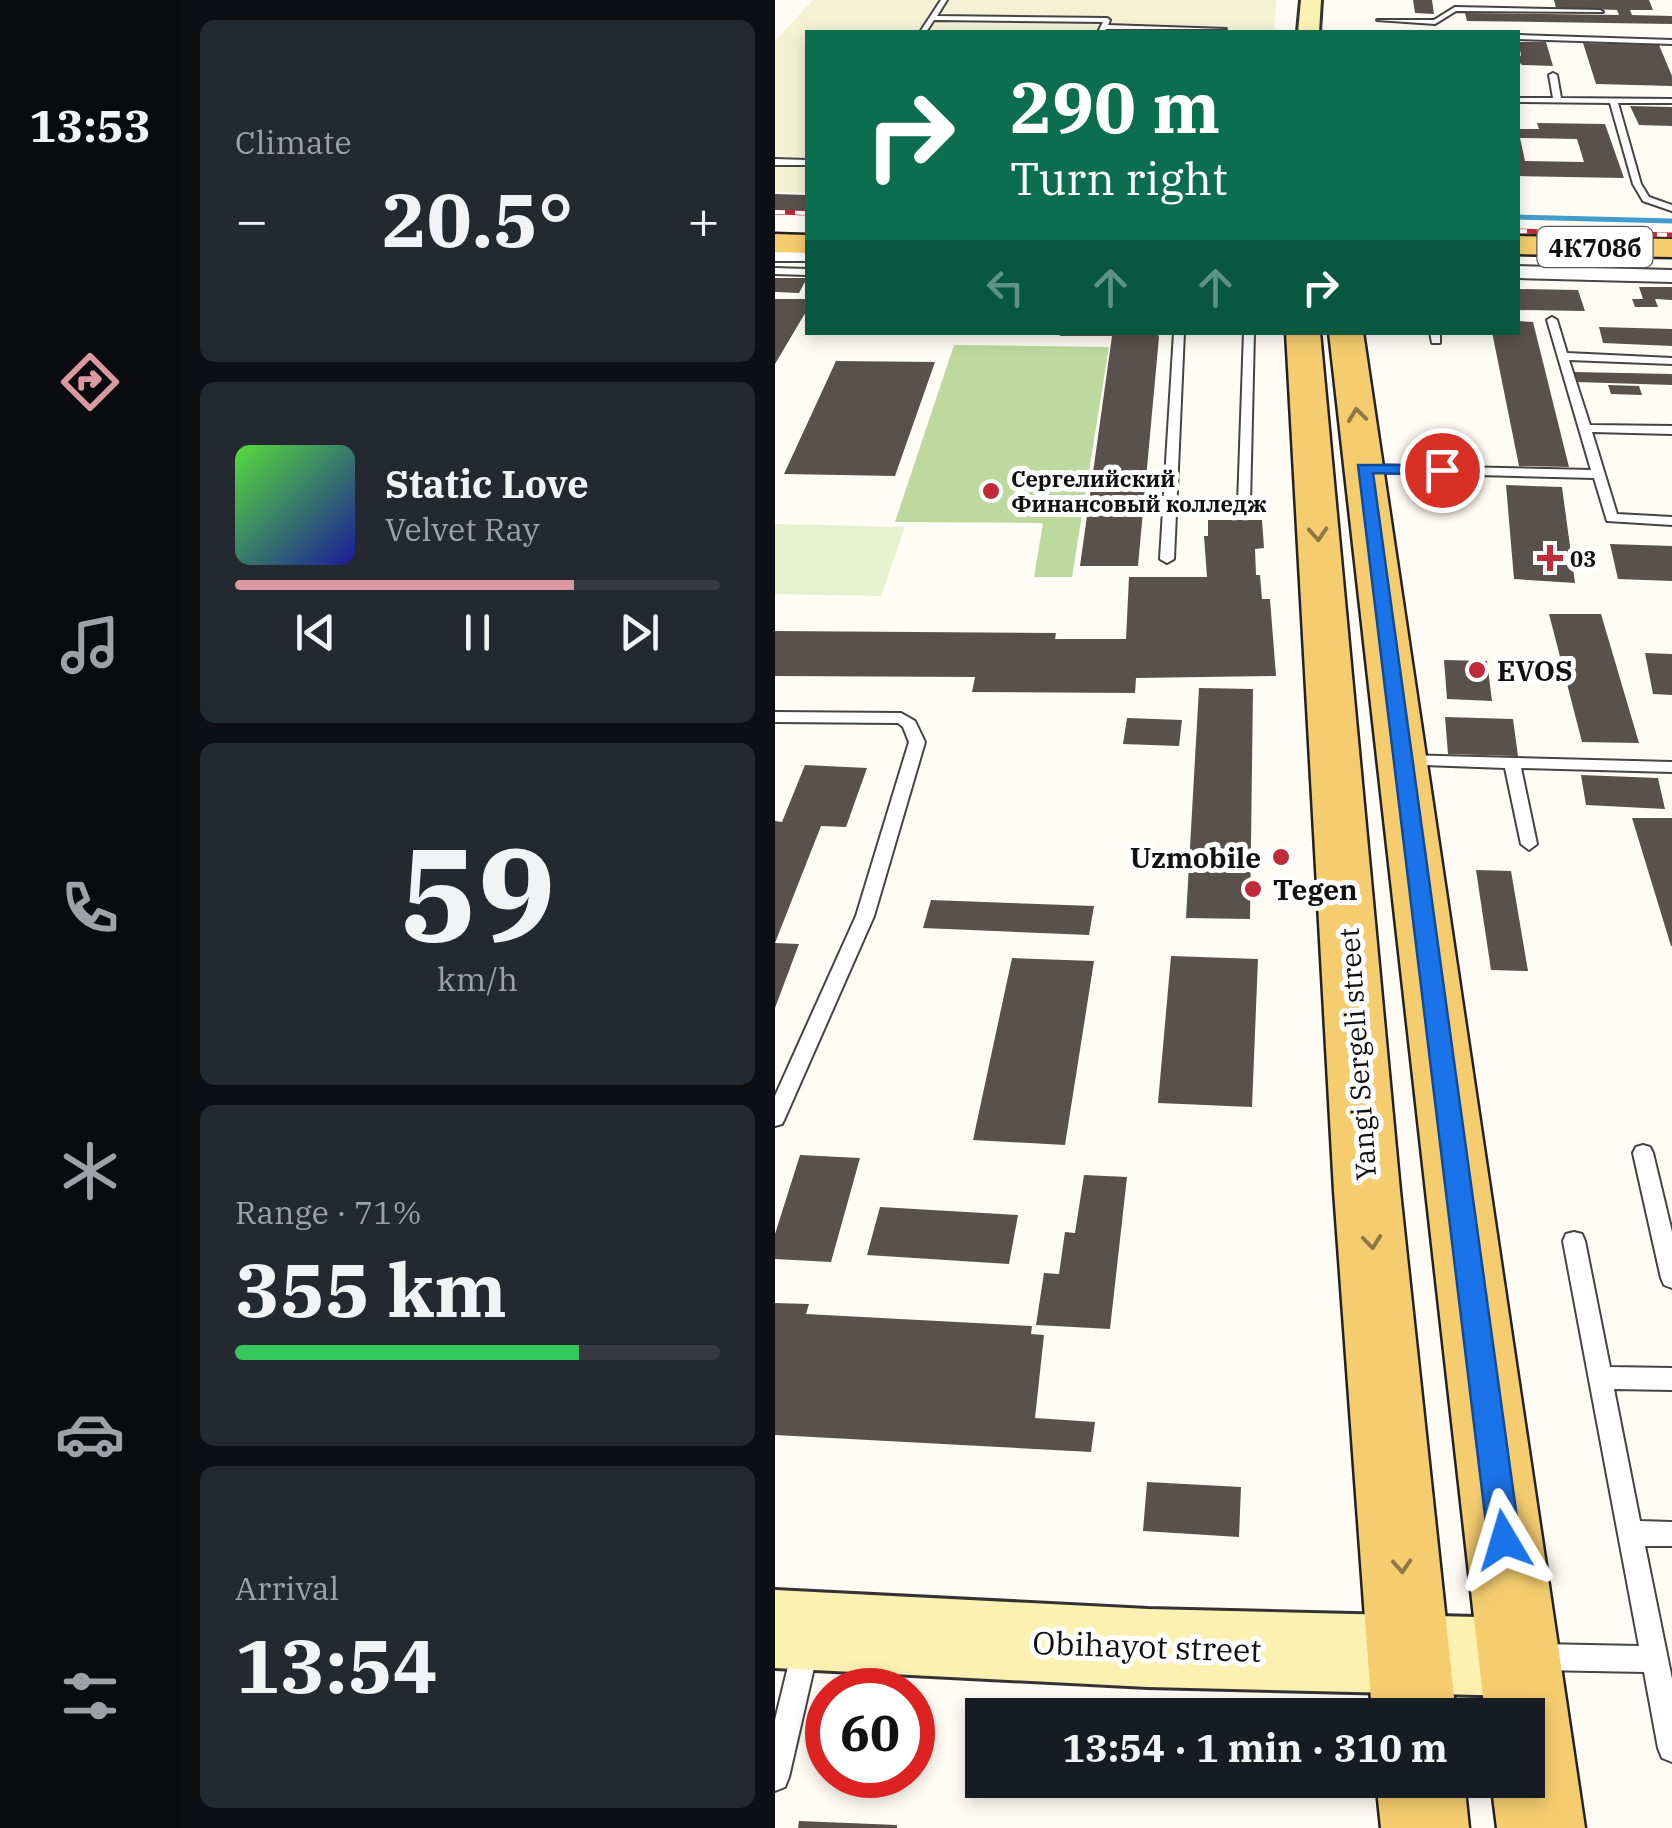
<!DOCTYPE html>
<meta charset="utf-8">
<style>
:root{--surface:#171b24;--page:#242831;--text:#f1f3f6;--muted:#9ea1a6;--line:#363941;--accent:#da99a1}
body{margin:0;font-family:"IBM Plex Serif",serif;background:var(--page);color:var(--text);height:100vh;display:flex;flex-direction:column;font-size:38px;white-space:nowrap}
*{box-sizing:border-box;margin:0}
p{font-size:32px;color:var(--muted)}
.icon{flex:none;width:55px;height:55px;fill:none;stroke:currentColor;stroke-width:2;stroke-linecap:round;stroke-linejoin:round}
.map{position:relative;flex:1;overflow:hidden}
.panel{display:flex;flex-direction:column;gap:20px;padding:20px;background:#0d0f14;width:595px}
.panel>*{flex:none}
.top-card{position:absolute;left:30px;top:30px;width:715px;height:305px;border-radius:0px;box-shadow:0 5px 15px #0003;background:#0b6e4f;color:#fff;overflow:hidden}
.speed{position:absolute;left:30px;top:1668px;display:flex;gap:20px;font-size:50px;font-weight:700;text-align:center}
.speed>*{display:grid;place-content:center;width:130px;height:130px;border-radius:50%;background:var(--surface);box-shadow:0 5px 15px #0003;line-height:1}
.speed .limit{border:15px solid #d22;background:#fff;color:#111}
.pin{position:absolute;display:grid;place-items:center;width:85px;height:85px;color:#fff;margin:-42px;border:5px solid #fff;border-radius:50%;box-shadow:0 2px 10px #0007}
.me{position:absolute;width:110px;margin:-55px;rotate:353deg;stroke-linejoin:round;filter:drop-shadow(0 0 8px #0008)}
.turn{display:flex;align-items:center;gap:35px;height:210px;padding:0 40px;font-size:45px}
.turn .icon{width:130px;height:130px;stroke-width:2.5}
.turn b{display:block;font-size:70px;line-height:85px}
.lanes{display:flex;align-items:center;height:95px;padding:0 40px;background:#0003;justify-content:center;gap:50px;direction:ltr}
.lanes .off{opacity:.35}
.big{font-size:75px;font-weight:700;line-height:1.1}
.panel .widget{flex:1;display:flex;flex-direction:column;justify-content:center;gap:15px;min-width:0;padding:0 35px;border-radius:15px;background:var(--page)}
.panel .dial{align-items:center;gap:0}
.dial b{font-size:130px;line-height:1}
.song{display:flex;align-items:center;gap:30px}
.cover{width:120px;height:120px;border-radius:15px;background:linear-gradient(135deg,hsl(110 70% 55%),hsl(240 70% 35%))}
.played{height:10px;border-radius:5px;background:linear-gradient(90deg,var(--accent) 70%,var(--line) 70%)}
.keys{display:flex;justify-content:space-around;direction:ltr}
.heat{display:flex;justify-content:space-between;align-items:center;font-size:55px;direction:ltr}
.charge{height:15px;border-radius:8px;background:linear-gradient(90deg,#34c759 71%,var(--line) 0)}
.trip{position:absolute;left:190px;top:1698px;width:580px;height:100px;border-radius:0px;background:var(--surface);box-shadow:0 5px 15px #0003;font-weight:700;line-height:100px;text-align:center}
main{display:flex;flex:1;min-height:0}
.tab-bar{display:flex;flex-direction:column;width:180px;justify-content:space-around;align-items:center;background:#090b0e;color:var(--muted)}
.tab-bar .icon{width:70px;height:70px}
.tab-bar .selected{color:var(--accent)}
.tab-bar b{font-size:45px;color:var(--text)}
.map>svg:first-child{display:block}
</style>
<main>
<nav class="tab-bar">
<b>13:53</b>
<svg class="icon selected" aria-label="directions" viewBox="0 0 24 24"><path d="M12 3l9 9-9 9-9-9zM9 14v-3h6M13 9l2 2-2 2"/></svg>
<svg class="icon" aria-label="music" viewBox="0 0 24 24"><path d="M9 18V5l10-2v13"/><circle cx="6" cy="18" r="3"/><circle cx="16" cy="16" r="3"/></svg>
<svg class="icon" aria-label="phone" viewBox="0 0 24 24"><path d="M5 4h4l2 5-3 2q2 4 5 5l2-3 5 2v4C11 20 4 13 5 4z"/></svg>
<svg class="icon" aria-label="climate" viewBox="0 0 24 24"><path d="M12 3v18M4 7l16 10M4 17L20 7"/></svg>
<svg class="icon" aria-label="car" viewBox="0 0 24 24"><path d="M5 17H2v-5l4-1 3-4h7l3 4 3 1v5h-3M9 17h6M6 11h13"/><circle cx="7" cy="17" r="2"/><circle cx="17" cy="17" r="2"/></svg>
<svg class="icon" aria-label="filters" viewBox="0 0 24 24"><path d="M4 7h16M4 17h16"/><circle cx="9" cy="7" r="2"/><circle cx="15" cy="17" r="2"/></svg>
</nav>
<section class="panel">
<div class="widget"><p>Climate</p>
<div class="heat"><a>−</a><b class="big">20.5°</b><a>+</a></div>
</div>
<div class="widget">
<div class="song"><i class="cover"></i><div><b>Static Love</b><p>Velvet Ray</p></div></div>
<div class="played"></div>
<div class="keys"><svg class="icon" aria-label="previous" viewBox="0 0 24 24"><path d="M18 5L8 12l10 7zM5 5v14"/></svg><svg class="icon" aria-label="pause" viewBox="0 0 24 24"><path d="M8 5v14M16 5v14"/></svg><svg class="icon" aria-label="next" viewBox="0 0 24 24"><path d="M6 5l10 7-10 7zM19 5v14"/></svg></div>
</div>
<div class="widget dial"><b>59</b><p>km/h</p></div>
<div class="widget"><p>Range · 71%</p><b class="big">355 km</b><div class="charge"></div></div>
<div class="widget"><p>Arrival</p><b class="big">13:54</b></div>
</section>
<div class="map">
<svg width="897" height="1828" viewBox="0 0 897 1828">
<rect width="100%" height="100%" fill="#fffcf5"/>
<path fill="#f5f1d5" d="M38,0H501L499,32H32V193L0,192V41Z"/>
<path fill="#bcda9e" d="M179,345L334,347L297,577H259L268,523L120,522Z"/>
<path fill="#e7f1d0" d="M0,524L130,527L106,596L0,594Z"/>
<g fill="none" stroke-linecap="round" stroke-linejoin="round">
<path stroke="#439ccb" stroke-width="5" d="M742,217L897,221"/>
</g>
<path fill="#5a514d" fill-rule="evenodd" d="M638,0H657L659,14L640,13Z
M779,0H874L878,10H855L857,15L897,16V24L692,21L690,13L844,15L842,10L781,8Z
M743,42H771L778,66L747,65L742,60L746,55Z
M808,43L884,45L897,76V86L821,84Z
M855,106L897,107V126L864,125Z
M762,123L830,124L849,178L742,176V129H764ZM745,138L802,139L809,162L750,161Z
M0,194L32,195V214L0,213Z
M0,278H32L24,293L0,292Z
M864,287H897V300L880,299L883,307H860L857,299H868Z
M742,289L803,290L810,311L742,310Z
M0,299H32V310L0,364Z
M742,321L758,322L794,467L744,466L717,332H742Z
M824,327L897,329V346L828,343Z
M285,332H382L384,337L363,566H305L337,336H285Z
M61,361L160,362L120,476L9,474Z
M799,372L897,374V385L801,382Z
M833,385L864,386L867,395L836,394Z
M731,485L787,487L800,583L739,579Z
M433,520H487L489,548L480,549L481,575H485L487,599H495L501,676L361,678L360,693L197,692L200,677L0,676V631L281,633L280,639H351L354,577H432L429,536H433Z
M835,544L897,546V581L843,579Z
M774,614H826L864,743L807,742Z
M870,653L897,654V695L878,694Z
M669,660L712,661L717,701L672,699Z
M424,688L478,689L475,919L411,918Z
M670,717L738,719L743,756L673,754Z
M352,718L407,720L404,746L348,744Z
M30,765L92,768L71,827L46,826L0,943L24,944L0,1008V821L7,822Z
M806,775L883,778L890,809L811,805Z
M857,818H897V946H896Z
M701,870L736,871L753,971L716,970Z
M156,900L319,906L314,935L148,928Z
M396,956L483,959L477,1107L383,1103Z
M237,958L319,961L290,1145L198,1140Z
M25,1155L85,1158L56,1262L0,1259V1234Z
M309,1175L352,1177L335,1329L261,1325L269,1273L284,1274L290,1232L300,1233Z
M105,1207L243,1215L234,1264L92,1255Z
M0,1303L34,1304L31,1314L257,1326L256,1334L269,1335L260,1418L320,1422L316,1452L0,1435Z
M372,1482L466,1487L464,1537L368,1531Z
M24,1821L122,1825V1828H23Z"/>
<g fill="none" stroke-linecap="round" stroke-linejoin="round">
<g stroke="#444" stroke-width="4">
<path id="lane" d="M166,0H172L162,16L332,18L335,20L333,25L451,29H331L329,32H323L328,22L159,20L151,32H145Z
M680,7L825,10L828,12L681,11L660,24L602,20H659Z
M742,35L897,40V44L742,39Z
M778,73L782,75L786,98L897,99V103H843L866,184L874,197L897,205V211L868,201L858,184L835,103L742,102V98H778L774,75Z
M0,159L32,160V165H0Z
M0,268L32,269V275L0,274Z
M777,317L782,320L792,353L897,358V364L794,360L815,425L897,426V434L817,432L842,514L897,517V525L832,521L819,478L585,472V466L589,465L816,470L772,320Z
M399,332H409L399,559L392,563L385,559Z
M469,332H479L475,504L469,508L463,504Z
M655,332H665V343H657Z
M0,712L126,713L140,721L150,742L99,916L10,1118L7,1124L0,1126V1096L81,916L134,742L128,727L123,723L0,722Z
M628,755L897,762V772L746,768L762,844L754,850L746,844L730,768L622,764L620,760Z
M868,1145L875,1147L878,1153L897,1232V1288L889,1285L886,1278L858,1153L861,1147Z
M799,1232L807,1234L810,1241L835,1367L897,1368V1390L839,1389L865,1521L897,1522V1546H870L897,1679V1762L887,1758L883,1748L869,1672L765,1670L756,1666L752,1657L756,1648L765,1644L864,1646L788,1241L791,1234Z
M31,1633L40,1637L44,1646L14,1777L10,1787L0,1791V1720L18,1646L22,1637Z"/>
</g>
<g stroke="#444" stroke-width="4">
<path id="street" d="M0,249H32V261H0Z
M742,266L897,270V282L742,278Z"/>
</g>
<g stroke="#333" stroke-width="6">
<path id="secondary" d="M526,0H546L544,32H523Z
M0,1590L373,1609L744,1618L772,1629L783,1657L772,1685L744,1696L373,1687L0,1668Z"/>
</g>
<g stroke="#222" stroke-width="5">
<path id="primary" d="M0,234L32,235V253L0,252Z
M742,236L897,239V257L742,254Z
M511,332H545L625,1191L681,1715H597L559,1191Z
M554,332H588L810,1828H722L716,1780H752V1715H710Z
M601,1780H689L694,1828H606Z"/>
</g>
<use href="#lane" fill="#fff" fill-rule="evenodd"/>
<use href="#street" fill="#fff" fill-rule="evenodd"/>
<use href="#secondary" fill="#fdf1b2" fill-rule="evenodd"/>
<use href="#primary" fill="#f5cd6f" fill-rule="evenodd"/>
<g stroke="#bf2b39" stroke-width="5">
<path id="rail" d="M0,212L32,213
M742,231L897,235"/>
</g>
<use href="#rail" stroke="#fff" stroke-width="4" stroke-dasharray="10" stroke-linecap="butt"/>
</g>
<defs><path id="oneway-chevron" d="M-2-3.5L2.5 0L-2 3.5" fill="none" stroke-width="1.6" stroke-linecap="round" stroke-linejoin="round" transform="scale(2.5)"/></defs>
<g stroke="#8e7845">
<use href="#oneway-chevron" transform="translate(582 415) rotate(-97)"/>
<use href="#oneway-chevron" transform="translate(543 534) rotate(86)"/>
<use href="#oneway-chevron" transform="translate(597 1242) rotate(84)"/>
<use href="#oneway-chevron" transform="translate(627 1566) rotate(86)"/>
</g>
<path fill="#1a73e8" stroke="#114b97" stroke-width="2.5" d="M583,465H667L675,470L667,475L598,473L745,1540L740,1551L729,1556L718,1551L713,1540Z"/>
<g fill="#bf2b39" stroke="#fff" stroke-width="4">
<circle cx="216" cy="491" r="10"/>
<path d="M770 543h10v10h10v10h-10v10h-10v-10h-10v-10h10z"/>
<circle cx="702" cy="670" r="10"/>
<circle cx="506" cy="857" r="10"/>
<circle cx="478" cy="889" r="10"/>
</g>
<g text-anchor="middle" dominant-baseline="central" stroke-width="10" stroke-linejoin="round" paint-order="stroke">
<g font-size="22" font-weight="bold" fill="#111" stroke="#fff" text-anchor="start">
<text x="236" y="478">Сергелийский<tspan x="236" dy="25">Финансовый колледж</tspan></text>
<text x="795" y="558">03</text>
</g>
<rect fill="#fff" stroke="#585858" stroke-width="2.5" x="762.5" y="227" width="115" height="40" rx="8"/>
<g font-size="25" font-weight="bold" fill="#111">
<text x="820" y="247">4К708б</text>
</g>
<g font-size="28" font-weight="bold" fill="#111" stroke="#fff" text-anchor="start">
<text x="722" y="670">EVOS</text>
<text x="486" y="857" text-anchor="end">Uzmobile</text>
<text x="498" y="889">Tegen</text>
</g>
<g font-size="28" fill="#111" stroke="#fff">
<text transform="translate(582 1054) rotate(-94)">Yangi Sergeli street</text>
</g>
<g font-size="32" fill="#111" stroke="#fff">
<text transform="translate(372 1646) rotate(2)">Obihayot street</text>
</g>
</g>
</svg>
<div class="speed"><div class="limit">60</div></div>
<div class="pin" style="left:667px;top:470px;background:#d93025"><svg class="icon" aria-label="arrive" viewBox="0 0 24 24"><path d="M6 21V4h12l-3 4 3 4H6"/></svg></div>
<svg class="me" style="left:729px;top:1540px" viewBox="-20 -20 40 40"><path d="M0-17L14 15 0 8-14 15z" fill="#1a73e8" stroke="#fff" stroke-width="4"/></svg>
<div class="trip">13:54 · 1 min · 310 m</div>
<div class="top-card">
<div class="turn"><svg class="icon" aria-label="right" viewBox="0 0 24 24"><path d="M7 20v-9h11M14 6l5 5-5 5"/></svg><div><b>290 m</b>Turn right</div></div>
<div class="lanes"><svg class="icon off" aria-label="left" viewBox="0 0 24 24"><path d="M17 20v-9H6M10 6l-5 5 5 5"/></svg><svg class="icon off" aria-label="ahead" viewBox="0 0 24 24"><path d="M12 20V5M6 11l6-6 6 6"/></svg><svg class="icon off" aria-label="ahead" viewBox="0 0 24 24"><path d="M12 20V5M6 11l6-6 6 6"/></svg><svg class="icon" aria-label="right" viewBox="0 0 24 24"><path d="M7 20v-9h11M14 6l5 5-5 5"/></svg></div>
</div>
</div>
</main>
